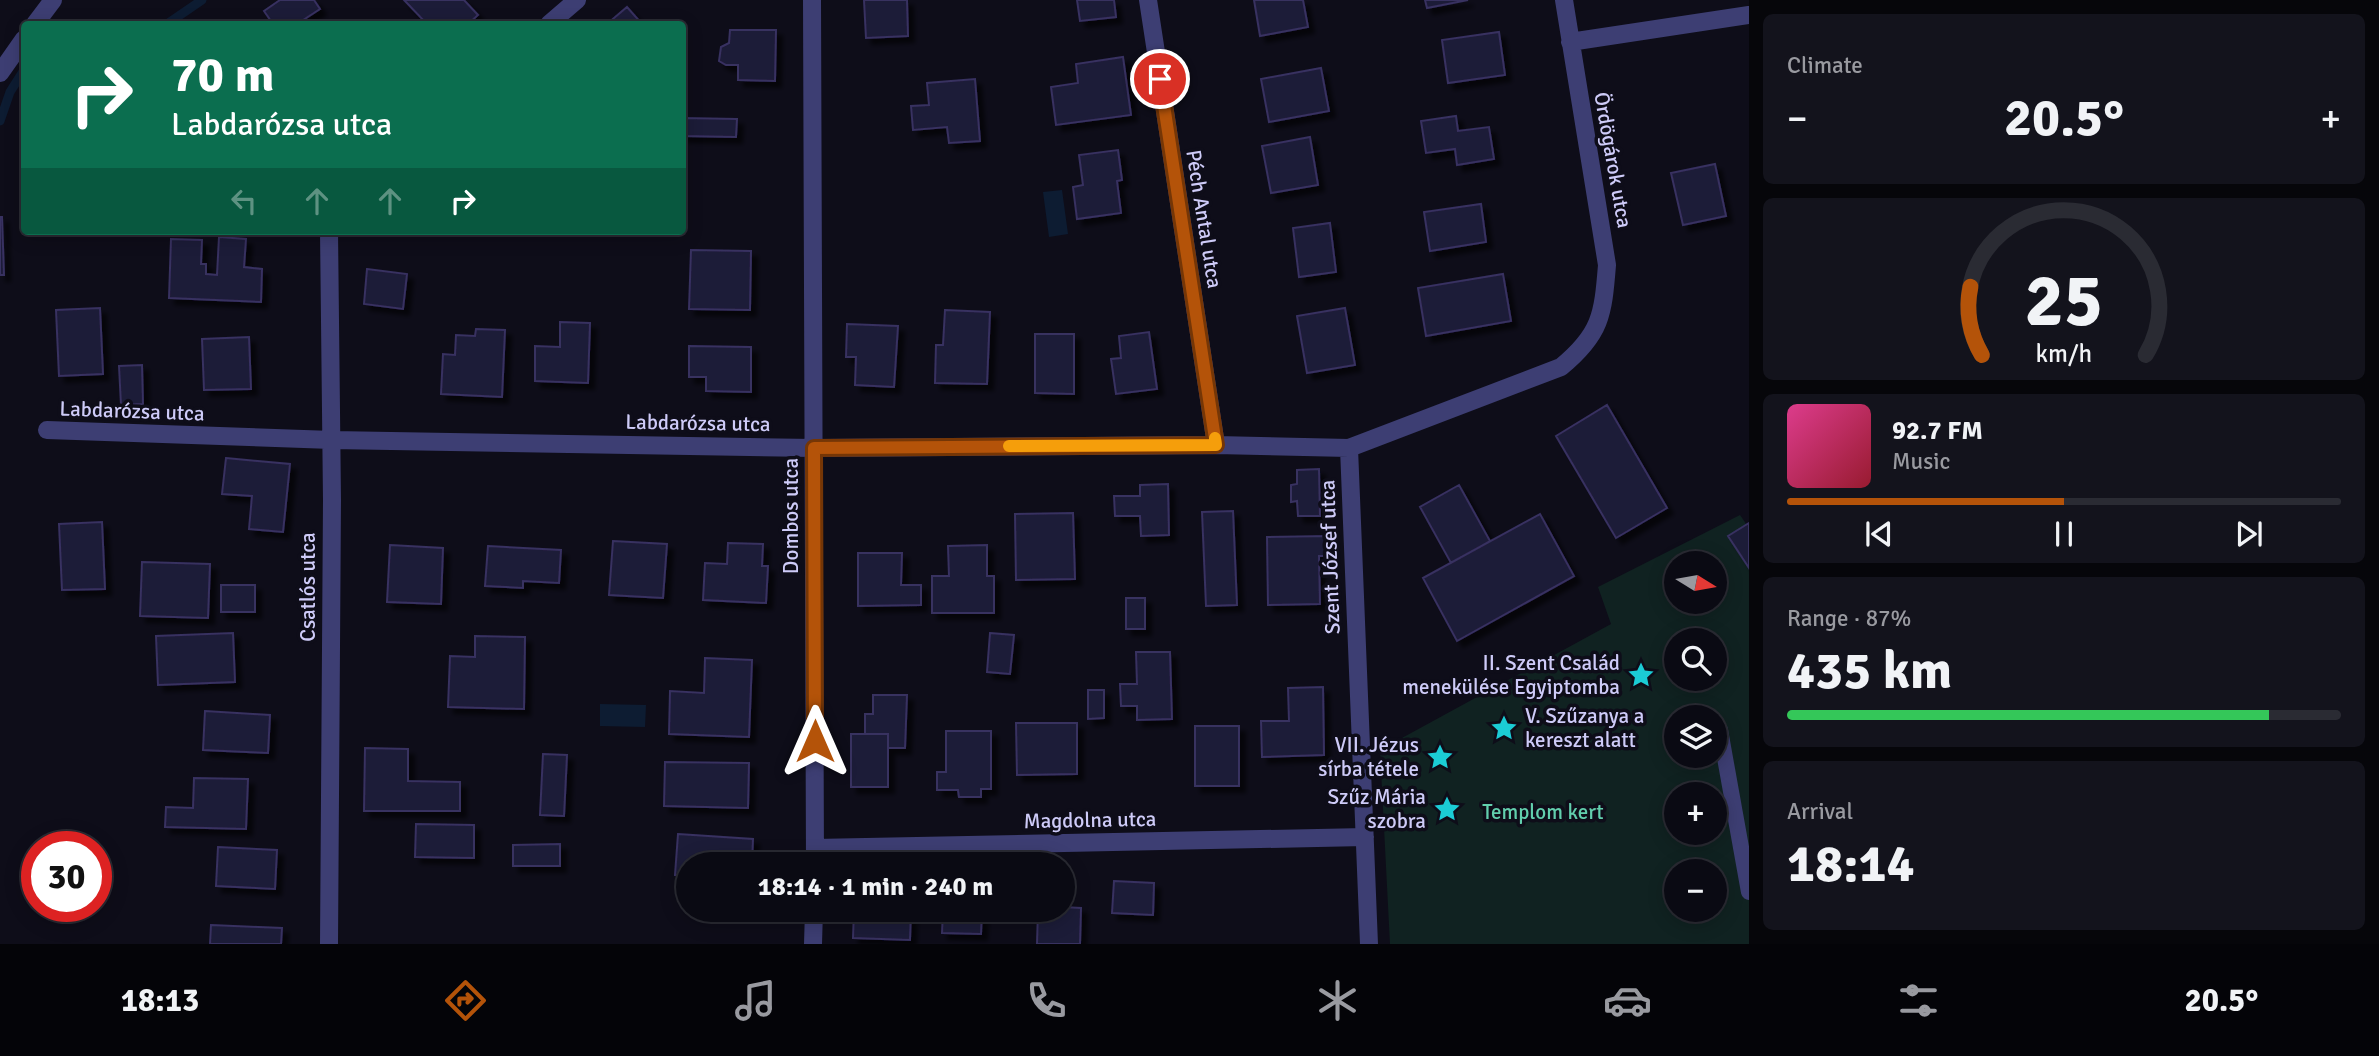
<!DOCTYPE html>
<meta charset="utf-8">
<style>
:root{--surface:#0a0a13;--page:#13131c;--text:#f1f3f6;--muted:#999aa0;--line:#2a2b33;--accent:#b45309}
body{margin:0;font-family:Signika,sans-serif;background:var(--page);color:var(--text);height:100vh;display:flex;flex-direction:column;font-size:26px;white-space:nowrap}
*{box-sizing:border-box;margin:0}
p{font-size:23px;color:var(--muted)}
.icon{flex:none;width:38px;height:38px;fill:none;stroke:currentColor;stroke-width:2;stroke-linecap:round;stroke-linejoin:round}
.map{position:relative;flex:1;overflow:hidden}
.drawer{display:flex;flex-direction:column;gap:14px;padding:14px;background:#06060a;width:630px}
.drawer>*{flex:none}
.banner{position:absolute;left:21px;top:21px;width:665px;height:214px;border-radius:7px;box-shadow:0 4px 18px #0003,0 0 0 2px var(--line);background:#0b6e4f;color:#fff;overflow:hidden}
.needle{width:46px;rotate:101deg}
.tools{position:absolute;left:1664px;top:551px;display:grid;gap:14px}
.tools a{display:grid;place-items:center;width:63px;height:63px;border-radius:50%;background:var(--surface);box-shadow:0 4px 18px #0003,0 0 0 2px var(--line);font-size:35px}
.speed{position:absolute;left:21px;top:831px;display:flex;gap:14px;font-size:35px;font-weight:700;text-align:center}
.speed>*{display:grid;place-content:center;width:91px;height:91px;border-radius:50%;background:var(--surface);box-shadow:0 4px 18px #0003,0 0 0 2px var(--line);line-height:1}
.speed .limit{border:10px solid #d22;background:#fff;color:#111}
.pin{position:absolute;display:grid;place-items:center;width:60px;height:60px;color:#fff;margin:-30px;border:4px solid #fff;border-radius:50%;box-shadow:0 2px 7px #0007}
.me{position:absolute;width:77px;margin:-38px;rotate:0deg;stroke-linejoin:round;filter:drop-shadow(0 0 5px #0008)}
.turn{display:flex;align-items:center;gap:24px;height:147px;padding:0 35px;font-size:32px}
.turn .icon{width:91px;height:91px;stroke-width:2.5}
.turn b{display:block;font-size:49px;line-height:60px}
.lanes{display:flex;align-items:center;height:66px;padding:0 35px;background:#0003;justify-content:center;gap:35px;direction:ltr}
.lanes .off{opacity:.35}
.big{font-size:52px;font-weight:700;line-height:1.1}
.drawer .tile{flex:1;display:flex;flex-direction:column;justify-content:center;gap:10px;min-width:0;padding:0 24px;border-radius:10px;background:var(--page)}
.drawer .dial{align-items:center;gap:0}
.dial svg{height:182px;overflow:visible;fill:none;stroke:var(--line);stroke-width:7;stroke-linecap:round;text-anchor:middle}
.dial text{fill:var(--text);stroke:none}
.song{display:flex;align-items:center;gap:21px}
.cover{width:84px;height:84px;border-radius:10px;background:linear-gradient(135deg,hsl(330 70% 55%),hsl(350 70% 35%))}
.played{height:7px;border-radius:4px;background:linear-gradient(90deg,var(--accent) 50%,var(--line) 50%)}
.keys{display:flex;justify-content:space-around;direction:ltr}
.heat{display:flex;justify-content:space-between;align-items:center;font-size:38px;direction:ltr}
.charge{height:10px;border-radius:5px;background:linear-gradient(90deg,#34c759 87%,var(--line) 0)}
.trip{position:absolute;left:676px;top:852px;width:399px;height:70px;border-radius:35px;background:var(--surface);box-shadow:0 4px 18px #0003,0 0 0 2px var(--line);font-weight:700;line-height:70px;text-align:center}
.tab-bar{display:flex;height:112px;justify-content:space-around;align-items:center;background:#040408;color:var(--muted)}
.tab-bar .icon{width:49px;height:49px}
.tab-bar .current{color:var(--accent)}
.tab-bar b{font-size:32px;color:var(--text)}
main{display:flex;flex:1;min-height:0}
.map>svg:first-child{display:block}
</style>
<main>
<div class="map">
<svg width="1749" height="944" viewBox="0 0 1749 944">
<defs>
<filter id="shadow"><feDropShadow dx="6" dy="6" stdDeviation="2" flood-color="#0009"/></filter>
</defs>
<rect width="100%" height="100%" fill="#0e0d19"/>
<path fill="#102221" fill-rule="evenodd" d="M1740,515L1749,528V944H1390L1380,750L1611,624L1598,587ZM1676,564H1715V602H1676ZM1676,640H1715V679H1676ZM1676,718H1715V756H1676ZM1676,794H1715V833H1676ZM1676,872H1715V910H1676Z"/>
<path fill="#0d1c32" d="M1062,190L1068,234L1049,237L1043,192Z
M600,704L646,705L645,727L600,726Z"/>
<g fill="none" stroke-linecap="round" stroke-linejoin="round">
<path stroke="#0d1c32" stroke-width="9" d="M167,24L202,0
M0,121L10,92L24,70"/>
</g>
<path fill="#1f1b38" stroke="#373061" stroke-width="2" filter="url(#shadow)" d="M280,0H314L320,9L297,24H273L264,11Z
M404,0H464L478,15L468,24H427Z
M864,0H907L908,36L866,38Z
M1077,0H1114L1116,17L1080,21Z
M1254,0H1303L1308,27L1260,36Z
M1425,0H1468L1427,8Z
M627,7L642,24H607Z
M730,30H776L775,81L738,80V65H726L719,61L721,47L729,43Z
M1499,32L1505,75L1448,83L1442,40Z
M1123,57L1131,115L1056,125L1051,87L1078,83L1076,64Z
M1321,68L1329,111L1269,122L1261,79Z
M975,79L980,141L949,143L947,127L913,130L911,106L929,105L927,83Z
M1456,116L1458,131L1489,127L1494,159L1457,165L1455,149L1426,153L1421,121Z
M682,118L737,119L736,137L682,136Z
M1310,137L1318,185L1271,193L1262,146Z
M1118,150L1122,180L1117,181L1121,213L1077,219L1073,187L1083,185L1079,155Z
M1715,164L1726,216L1683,225L1671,173Z
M1481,204L1486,242L1430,251L1424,212Z
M0,217H2L4,275H0Z
M1330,223L1336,272L1299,277L1293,228Z
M219,237L246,239L244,267L262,269L261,302L169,298L171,239L202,240L201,264H206V274L217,275Z
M691,250L751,251L750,310L689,309Z
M367,269L407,274L403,309L364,304Z
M1503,274L1511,321L1426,336L1418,288Z
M100,308L103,374L59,376L56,310Z
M1345,308L1355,365L1307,373L1297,316Z
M945,310L990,312L987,384L935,383L936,345H943Z
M560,322L590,323L588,383L535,381V346L560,347Z
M847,324L898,326L894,387L855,385L856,357H846Z
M476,329L505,330L502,397L441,394L443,354L455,355L456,335L475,336Z
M1149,332L1157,389L1116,394L1111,359L1121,358L1119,336Z
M1035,334H1074V394L1035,393Z
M249,337L251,389L204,390L202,339Z
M689,346L751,347V392L706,391V377H689Z
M142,365L143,404L121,405L119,366Z
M1607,405L1667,508L1616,538L1556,436Z
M226,458L290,464L283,532L249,529L252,496L222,494Z
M1319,469L1320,516H1298L1297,501L1291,502V485L1297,484V470Z
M1168,484L1169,535L1141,536L1140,516H1115L1114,496H1140V485Z
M1459,485L1490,541L1451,563L1420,507Z
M1233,511L1237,605L1206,606L1202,512Z
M1073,513L1075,579L1016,580L1015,514Z
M1540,514L1574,576L1457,641L1423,578Z
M102,522L105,589L62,590L59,524Z
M1749,523V568L1728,536Z
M1328,536V556H1319L1320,604L1268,605L1267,537Z
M613,541L667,544L663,598L609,595Z
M728,543L763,544L762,566H768L766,603L703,600L705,563L727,564Z
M390,545L443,548L441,604L387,602Z
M987,545V576H994V613H932V576H949L948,546Z
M488,546L561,550L559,583L523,581V588L485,586Z
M858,553H902L901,585H921V605L858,606Z
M142,562L210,564L208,618L140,616Z
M221,585H255V612H221Z
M1126,598H1145V629H1126Z
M233,633L235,682L158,685L156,636Z
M990,633L1014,635L1010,674L987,672Z
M475,636L525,637L524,709L448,707L450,656L475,657Z
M1136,652H1170L1172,719L1137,720V706H1121L1120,684H1137Z
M705,658L752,660L749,737L669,734L670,691L704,693Z
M1323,687L1324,755L1262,757L1261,721H1289L1288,688Z
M1088,690H1104V718L1088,719Z
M873,695H907L905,748H888V734H865V714H873Z
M205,711L270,715L268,753L203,750Z
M1016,723H1077V774L1017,775Z
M1195,726H1239V786H1195Z
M946,731H991V789H981V797H959L958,790H937V772H946Z
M851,734H888V787H851Z
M365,748L408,749V781L460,782V811H364Z
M543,754L567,755L564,816L540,815Z
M665,762L749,763L748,808L664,806Z
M194,778L248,779L246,829L165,827L166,807L193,808Z
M416,824L474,825V858L415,857Z
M678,834L753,839L752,864H688V876L675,875Z
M560,844V866H513V845Z
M218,847L277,850L275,889L216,886Z
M1114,881L1154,883L1153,915L1112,913Z
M1062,907L1081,908L1080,944H1037L1038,910H1062Z
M854,910H911L910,940L853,938Z
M943,910H982L981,934L942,933Z
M211,925L282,928L281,944H210Z"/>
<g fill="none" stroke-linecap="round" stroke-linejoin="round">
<path stroke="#3d3e73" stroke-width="16" d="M1720,730L1749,892"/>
<path stroke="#3d3e73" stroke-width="18" d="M812,0L815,864
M1148,0L1216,445
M35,24L53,0
M549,24L577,0
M1570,42L1749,15
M0,73L24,39
M329,231L332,500L329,944
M47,430L332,440L814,448L1216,445L1349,448L1561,367C1601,334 1603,315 1607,265L1564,0
M1349,448L1369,944
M815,848L1365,837
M813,944L814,910"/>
</g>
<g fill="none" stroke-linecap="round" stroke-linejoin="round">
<g stroke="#753606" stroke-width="18">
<path id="route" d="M815,741L814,448L1216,445L1160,79"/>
</g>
<use href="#route" stroke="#b45309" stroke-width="12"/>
<path stroke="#f59e0b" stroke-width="12" d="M1009,446L1216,445L1215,438"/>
</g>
<defs>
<g id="sight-bare" transform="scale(2.1)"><path d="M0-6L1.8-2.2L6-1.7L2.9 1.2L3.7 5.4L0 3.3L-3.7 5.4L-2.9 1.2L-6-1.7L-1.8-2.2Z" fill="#1bccd5" stroke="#0e0d19" stroke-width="2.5" paint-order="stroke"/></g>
</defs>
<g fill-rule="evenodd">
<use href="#sight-bare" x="1641" y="675"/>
<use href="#sight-bare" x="1504" y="728"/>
<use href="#sight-bare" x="1440" y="757"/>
<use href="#sight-bare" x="1447" y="809"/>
</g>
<g text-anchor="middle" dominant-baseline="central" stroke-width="7" stroke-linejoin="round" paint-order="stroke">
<g font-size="21" fill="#cecbf8" stroke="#0e0d19">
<text transform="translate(1613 160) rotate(80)">Ördögárok utca</text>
<text transform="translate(1204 219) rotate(81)">Péch Antal utca</text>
<text transform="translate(132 411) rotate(2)">Labdarózsa utca</text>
<text transform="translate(698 423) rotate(1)">Labdarózsa utca</text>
<text transform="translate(791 516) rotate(-90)">Dombos utca</text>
<text transform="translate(1330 557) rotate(-92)">Szent József utca</text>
<text transform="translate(308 587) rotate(-90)">Csatlós utca</text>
<text transform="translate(1090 820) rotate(-1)">Magdolna utca</text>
</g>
<g font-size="21" fill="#cecbf8" stroke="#0e0d19" text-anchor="end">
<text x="1620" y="663">II. Szent Család<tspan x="1620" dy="24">menekülése Egyiptomba</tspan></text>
<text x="1525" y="716" text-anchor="start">V. Szűzanya a<tspan x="1525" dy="24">kereszt alatt</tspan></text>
<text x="1419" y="745">VII. Jézus<tspan x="1419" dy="24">sírba tétele</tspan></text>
<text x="1426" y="797">Szűz Mária<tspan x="1426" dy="24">szobra</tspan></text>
</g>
<g font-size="21" fill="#62cead" stroke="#0e0d19">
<text x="1543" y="812">Templom kert</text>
</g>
</g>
</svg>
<div class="tools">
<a><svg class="needle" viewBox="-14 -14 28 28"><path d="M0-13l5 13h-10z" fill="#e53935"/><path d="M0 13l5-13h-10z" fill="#999aa0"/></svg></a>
<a><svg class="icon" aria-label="search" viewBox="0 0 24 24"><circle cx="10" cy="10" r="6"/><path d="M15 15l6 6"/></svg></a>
<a><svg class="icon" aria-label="layers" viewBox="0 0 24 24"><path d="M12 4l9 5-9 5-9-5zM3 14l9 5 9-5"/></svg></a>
<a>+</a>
<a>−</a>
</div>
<div class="speed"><div class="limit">30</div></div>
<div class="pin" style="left:1160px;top:79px;background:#d93025"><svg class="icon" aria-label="arrive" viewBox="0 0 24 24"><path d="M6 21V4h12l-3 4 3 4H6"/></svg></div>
<svg class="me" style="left:815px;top:741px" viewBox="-20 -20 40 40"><path d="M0-17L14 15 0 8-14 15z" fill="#b45309" stroke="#fff" stroke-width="4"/></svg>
<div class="trip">18:14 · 1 min · 240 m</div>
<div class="banner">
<div class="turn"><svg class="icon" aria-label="right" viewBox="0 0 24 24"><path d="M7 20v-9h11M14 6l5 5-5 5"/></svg><div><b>70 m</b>Labdarózsa utca</div></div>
<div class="lanes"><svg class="icon off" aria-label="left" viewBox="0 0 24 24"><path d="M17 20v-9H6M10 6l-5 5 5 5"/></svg><svg class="icon off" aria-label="ahead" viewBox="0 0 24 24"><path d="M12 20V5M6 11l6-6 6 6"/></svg><svg class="icon off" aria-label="ahead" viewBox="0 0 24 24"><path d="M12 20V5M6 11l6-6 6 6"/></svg><svg class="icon" aria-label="right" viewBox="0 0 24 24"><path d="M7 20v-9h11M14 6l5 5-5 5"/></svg></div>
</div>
</div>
<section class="drawer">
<div class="tile"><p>Climate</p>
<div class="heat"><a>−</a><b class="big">20.5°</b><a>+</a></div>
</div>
<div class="tile dial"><svg viewBox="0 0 100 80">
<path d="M14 69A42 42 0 1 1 86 69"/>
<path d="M14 69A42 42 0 0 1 9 39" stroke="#b45309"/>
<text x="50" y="56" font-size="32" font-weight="700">25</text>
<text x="50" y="72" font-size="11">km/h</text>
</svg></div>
<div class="tile">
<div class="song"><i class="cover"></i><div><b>92.7 FM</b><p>Music</p></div></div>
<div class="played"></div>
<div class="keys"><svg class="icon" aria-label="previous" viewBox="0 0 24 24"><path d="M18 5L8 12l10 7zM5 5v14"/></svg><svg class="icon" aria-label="pause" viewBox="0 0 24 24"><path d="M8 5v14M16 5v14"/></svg><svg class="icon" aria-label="next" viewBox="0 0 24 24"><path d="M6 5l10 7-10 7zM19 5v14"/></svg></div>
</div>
<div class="tile"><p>Range · 87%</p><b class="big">435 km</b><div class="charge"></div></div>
<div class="tile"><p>Arrival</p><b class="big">18:14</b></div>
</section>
</main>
<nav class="tab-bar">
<b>18:13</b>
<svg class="icon current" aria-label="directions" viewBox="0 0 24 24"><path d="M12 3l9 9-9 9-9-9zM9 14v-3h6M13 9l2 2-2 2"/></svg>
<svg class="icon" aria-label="music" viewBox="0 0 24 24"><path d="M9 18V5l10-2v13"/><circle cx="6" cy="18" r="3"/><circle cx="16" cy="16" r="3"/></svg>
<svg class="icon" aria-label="phone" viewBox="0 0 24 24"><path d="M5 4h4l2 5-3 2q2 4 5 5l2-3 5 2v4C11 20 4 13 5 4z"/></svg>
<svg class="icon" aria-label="climate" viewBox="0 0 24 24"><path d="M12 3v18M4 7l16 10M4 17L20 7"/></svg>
<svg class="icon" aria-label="car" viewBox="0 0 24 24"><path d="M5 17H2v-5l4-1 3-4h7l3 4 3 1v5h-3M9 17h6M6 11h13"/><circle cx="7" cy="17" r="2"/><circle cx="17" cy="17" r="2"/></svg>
<svg class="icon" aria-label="filters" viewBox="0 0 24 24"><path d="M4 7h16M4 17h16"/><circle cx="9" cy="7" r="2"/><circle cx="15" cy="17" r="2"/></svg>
<b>20.5°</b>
</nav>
